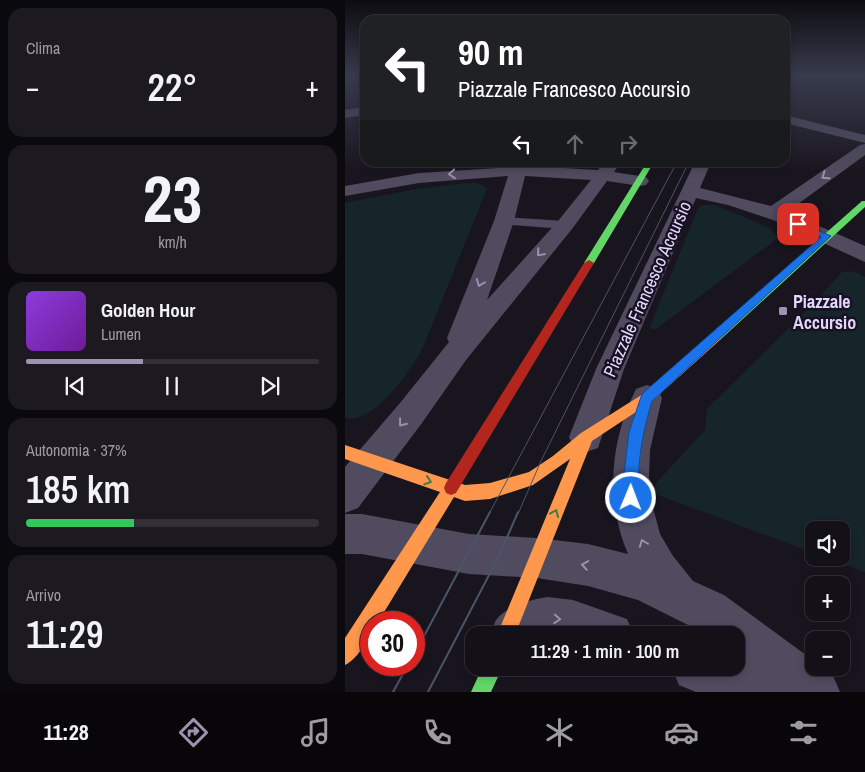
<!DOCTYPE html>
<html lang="it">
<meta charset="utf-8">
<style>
:root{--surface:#131017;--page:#1c1920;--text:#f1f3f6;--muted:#9d9da1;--line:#323036;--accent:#9c93ae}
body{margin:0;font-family:"Archivo Narrow",sans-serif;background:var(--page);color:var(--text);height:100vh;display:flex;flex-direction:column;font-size:19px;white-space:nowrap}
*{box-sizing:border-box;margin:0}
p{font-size:16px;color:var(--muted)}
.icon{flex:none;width:28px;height:28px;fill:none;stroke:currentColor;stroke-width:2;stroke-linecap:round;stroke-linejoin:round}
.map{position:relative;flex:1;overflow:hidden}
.drawer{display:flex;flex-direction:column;gap:8px;padding:8px;background:#0a090d;width:345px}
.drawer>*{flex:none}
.banner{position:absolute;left:15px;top:15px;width:430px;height:152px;border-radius:15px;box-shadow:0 2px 8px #0003,0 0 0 1px var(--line);background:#202124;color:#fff;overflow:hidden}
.fabs{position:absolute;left:460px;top:521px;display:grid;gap:10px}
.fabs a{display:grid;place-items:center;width:45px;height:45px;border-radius:10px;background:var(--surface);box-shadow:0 2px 8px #0003,0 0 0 1px var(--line);font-size:25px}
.speed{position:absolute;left:15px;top:611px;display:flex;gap:10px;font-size:25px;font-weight:700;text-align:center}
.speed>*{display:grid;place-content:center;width:65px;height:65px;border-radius:50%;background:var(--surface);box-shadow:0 2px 8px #0003,0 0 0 1px var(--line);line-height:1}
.speed .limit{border:8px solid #d22;background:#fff;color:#111}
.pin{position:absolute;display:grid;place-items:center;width:42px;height:42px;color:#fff;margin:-21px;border-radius:10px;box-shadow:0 2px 8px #0006}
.me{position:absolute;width:55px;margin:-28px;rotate:1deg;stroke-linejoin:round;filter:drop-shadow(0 0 4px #0008)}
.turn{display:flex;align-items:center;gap:18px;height:105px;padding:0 15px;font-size:22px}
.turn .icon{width:65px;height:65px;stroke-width:2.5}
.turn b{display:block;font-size:35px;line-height:42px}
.lanes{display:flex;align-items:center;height:48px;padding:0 15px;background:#0003;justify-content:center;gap:25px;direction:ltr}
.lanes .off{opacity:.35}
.big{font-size:38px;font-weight:600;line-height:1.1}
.drawer .tile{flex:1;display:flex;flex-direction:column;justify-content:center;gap:8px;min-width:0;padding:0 18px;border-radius:15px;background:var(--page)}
.drawer .dial{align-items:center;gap:0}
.dial b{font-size:65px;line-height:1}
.song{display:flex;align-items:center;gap:15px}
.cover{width:60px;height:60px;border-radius:8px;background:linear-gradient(135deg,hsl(270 70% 55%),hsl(280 70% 35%))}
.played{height:5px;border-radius:2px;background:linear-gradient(90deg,var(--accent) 40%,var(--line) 40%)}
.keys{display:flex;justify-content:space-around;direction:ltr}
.heat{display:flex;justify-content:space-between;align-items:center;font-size:28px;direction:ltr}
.charge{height:8px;border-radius:4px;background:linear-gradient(90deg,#34c759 37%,var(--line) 0)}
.trip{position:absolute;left:120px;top:626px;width:280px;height:50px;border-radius:15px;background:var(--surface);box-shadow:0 2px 8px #0003,0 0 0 1px var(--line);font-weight:600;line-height:50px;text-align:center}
.menu{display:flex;height:80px;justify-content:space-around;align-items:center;background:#080609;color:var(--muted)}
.menu .icon{width:35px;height:35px}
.menu .selected{color:var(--accent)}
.menu b{font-size:22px;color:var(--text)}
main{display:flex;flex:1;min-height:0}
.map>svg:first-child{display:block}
</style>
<main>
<section class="drawer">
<div class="tile"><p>Clima</p>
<div class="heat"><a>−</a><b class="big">22°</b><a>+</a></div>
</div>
<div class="tile dial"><b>23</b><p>km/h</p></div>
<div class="tile">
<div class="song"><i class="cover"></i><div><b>Golden Hour</b><p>Lumen</p></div></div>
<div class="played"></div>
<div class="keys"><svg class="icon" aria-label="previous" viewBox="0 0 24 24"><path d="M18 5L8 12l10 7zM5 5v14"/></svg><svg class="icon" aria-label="pause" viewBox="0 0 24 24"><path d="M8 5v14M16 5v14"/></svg><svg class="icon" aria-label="next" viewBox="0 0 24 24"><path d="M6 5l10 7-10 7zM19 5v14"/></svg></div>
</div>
<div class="tile"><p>Autonomia · 37%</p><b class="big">185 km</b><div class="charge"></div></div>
<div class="tile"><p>Arrivo</p><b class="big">11:29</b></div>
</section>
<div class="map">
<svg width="520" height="692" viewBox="0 0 520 692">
<rect width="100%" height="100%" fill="#19151f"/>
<path fill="#16252a" d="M120,183C129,183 137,182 142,189L78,347C66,370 30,424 0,418V203L72,189Z
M361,205H370L425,228L433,238L311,329H306L305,326L354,206Z
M504,271L510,272L520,277V572L481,558H496V530H469V553L313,495L309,490L311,483L360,430L362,409L469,303L497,272Z"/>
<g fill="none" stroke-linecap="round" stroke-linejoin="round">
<path fill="#504b5f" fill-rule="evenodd" d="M159,217L220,221L227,225L220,229L154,224L152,221Z"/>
<path fill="#504b5f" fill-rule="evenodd" d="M20,107V115L0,118V110Z
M440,115L520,135V143L440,123Z
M520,144V155L442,212L520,246V262L428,220L383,205L351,198L279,369L253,448L241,452L229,448L224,437L251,369L350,162H366L355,188L426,206L515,145Z
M168,162H184L183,166L253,170L259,162H276L269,172L301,177L304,181L301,185L295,186L262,181L227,229L121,360L77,423L13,508L0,513V467L55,403L104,342L102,338L149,221L163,176L74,183L0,196V186L74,173L167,167ZM180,176L246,180L213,221L142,300L169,221Z
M302,385L313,389L317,398L305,450L304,475L306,500L315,534L328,556L348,581L379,595L469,661V668C487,668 489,677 495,692H351L334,685L327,668H391V635H358L347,627L293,600L243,586L192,578L124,574L17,554H0V514H17L124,534L192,538L243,544L283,554C260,500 265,441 291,389Z
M203,597L228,600L282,619L289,635H145C147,630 149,624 151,620C161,606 187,599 203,597Z"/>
<path fill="#63d668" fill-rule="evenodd" d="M302,162H309L249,263L244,266L241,265L239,263Z
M517,201H520V207L376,339H368L367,336L368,333Z
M137,668H157L146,692H126Z"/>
<path fill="#ff974d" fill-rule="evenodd" d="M372,332L377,336L376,339L306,402L247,441L170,635H152L225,459L188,485L145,499L120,501L109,497L41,609L33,622H26C26,637 13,659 0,665V638L95,492L0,459V445L120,485L145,483L184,472L208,456L236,433L298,394L368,333Z"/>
<path fill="#b3261e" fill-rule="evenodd" d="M244,260L249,263L111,493L106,495L101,493L99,488L101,483L239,263Z"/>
<path stroke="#4a5667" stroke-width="1" d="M144,514L332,162
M173,514L196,461L344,162"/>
<path stroke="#4a5667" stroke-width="2" d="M69,655L145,512
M48,692L63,665
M83,692L154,556L173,512"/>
</g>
<defs><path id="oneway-chevron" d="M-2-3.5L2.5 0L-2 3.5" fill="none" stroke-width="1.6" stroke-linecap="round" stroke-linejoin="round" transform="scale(1.25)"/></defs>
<g stroke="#9a91ad">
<use href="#oneway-chevron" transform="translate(107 174) rotate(175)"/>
<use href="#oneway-chevron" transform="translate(480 176) rotate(145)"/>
<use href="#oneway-chevron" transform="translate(195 253) rotate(131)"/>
<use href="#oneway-chevron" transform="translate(135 283) rotate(111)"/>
<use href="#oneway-chevron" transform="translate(57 423) rotate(128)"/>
<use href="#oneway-chevron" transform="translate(298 543) rotate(-111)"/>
<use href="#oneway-chevron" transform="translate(240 565) rotate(-171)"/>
<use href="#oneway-chevron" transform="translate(212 619) rotate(4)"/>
</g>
<g stroke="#417d49">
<use href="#oneway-chevron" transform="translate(83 481) rotate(18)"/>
<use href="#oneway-chevron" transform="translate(210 513) rotate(-68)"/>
</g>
<linearGradient id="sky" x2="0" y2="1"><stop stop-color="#0e0c11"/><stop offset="0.44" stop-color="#383b4d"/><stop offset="1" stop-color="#383b4d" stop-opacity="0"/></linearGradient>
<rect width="520" height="172" fill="url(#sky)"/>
<path fill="#1a73e8" stroke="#114b97" d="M453,222L486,236L307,401C300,425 296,442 294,467C293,479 296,492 291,503L286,505L280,503L278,498L279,474L284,432L297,394L476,237L450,226L449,224Z"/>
<rect fill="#9c93ae" stroke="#181123" stroke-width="2" x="433" y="306" width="10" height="10" rx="2.5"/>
<g text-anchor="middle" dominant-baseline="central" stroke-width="5" stroke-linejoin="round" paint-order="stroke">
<g font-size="18" fill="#e3d7fb" stroke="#181123">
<text transform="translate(302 289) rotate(-66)">Piazzale Francesco Accursio</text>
</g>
<g font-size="18" font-weight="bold" fill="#e3d7fb" stroke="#181123" text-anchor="start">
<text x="448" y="301">Piazzale<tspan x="448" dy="21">Accursio</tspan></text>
</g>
</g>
</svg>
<div class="fabs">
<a><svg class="icon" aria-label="sound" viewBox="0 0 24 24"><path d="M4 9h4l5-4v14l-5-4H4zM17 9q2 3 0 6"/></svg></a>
<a>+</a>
<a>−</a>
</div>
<div class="speed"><div class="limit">30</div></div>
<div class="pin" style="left:453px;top:224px;background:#d93025"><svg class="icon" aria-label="arrive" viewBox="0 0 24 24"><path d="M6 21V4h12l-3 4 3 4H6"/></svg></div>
<svg class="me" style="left:286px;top:498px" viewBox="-20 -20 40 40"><circle r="17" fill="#1a73e8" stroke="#fff" stroke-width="3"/><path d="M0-11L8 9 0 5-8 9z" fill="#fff"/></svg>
<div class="trip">11:29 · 1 min · 100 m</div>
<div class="banner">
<div class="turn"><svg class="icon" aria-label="left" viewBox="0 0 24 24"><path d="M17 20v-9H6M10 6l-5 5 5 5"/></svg><div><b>90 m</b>Piazzale Francesco Accursio</div></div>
<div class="lanes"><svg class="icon" aria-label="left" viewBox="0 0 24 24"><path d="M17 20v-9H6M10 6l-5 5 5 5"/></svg><svg class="icon off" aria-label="ahead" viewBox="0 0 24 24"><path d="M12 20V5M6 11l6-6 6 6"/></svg><svg class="icon off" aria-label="right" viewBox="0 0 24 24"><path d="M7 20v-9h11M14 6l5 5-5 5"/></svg></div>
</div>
</div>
</main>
<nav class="menu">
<b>11:28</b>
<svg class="icon selected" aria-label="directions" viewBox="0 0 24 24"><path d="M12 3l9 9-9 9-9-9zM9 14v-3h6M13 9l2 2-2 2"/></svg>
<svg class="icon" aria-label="music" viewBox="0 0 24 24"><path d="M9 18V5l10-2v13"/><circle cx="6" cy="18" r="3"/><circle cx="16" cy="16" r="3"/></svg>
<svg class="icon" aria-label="phone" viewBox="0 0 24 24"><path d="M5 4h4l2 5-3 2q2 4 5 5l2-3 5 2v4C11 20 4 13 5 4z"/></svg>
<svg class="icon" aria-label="climate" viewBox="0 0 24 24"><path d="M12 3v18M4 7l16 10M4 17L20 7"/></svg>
<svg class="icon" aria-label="car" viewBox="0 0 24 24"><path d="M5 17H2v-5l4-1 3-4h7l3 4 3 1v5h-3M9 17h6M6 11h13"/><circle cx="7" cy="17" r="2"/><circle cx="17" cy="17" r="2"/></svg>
<svg class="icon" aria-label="filters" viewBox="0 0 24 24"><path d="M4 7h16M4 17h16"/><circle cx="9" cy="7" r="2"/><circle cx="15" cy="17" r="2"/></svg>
</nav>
